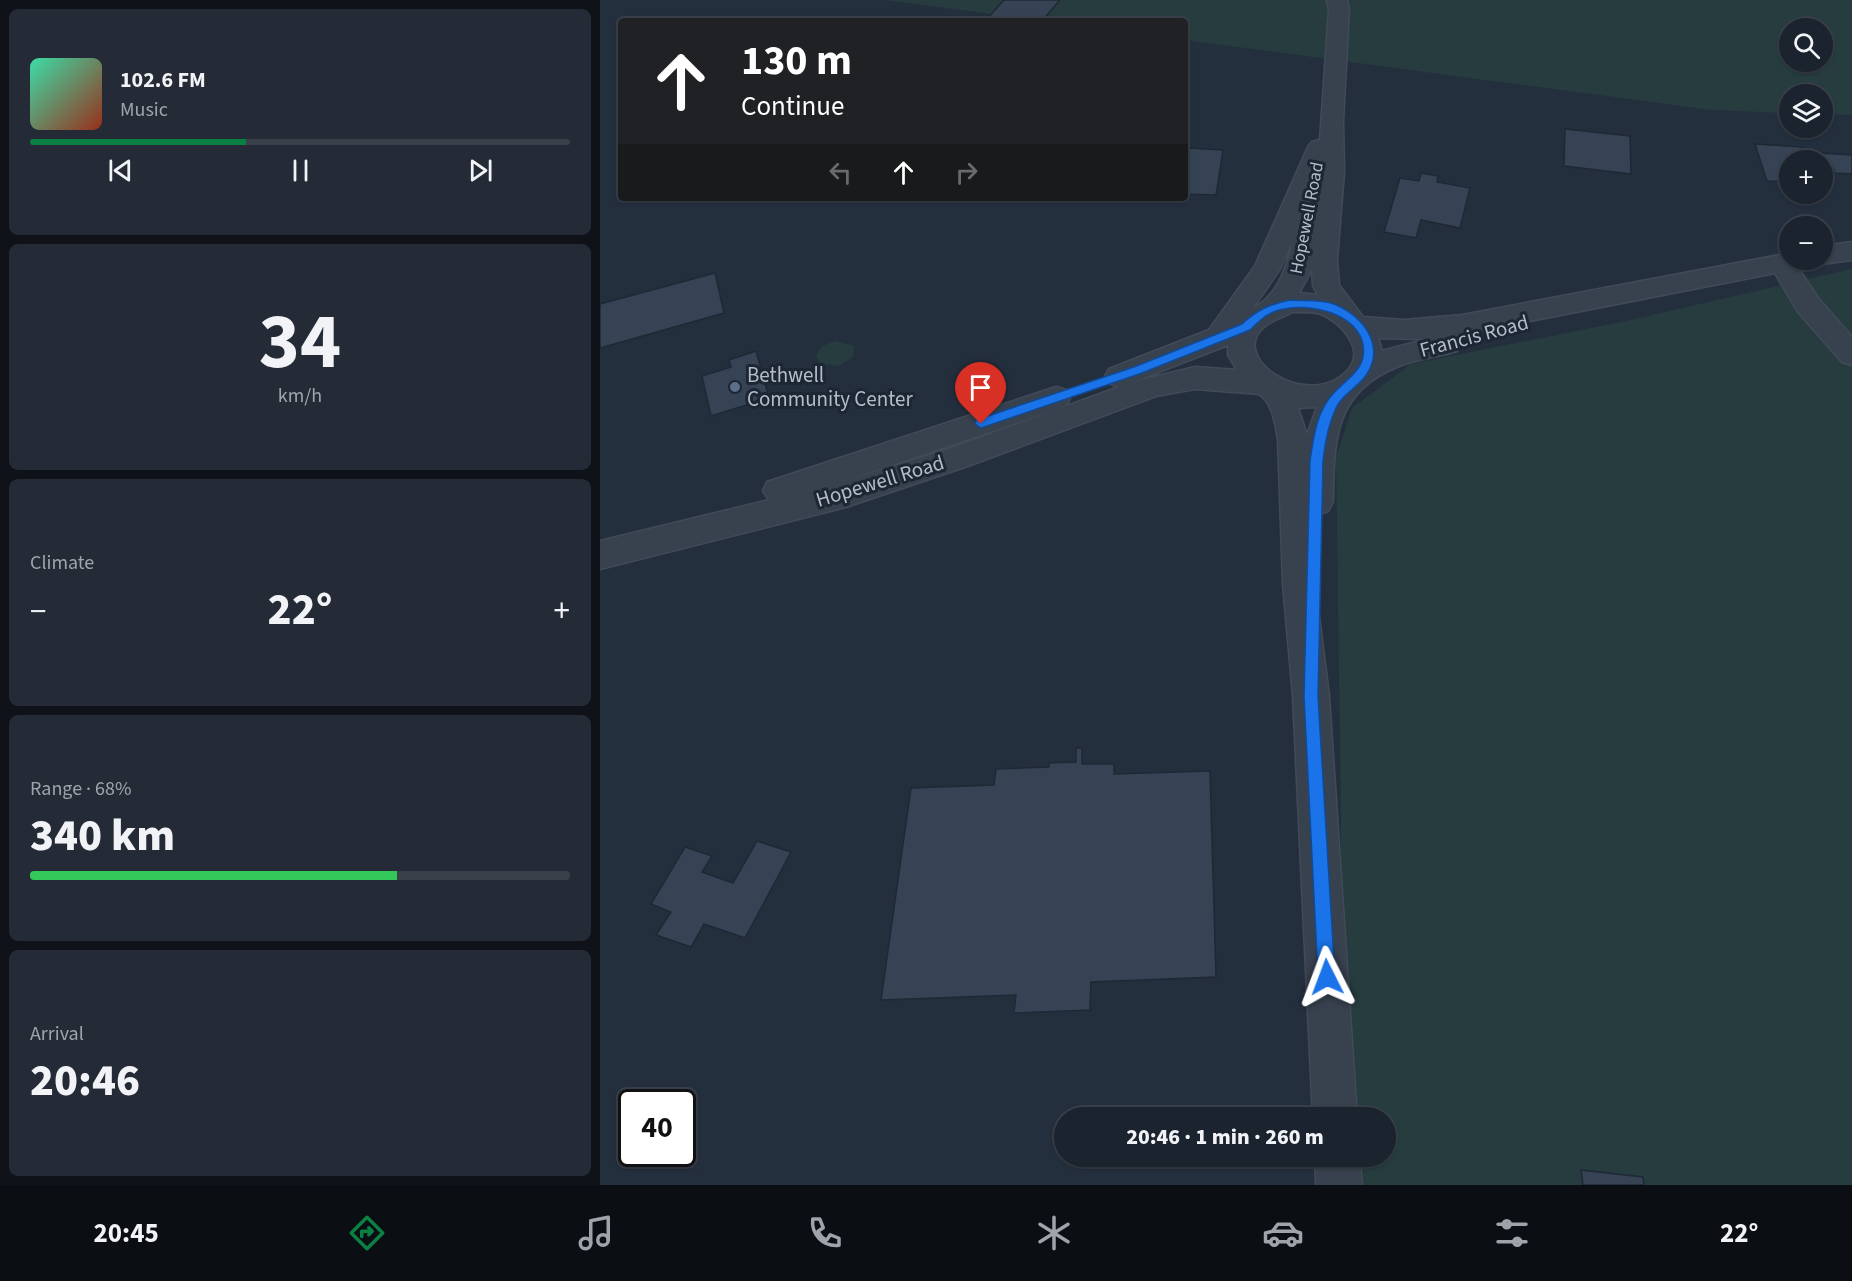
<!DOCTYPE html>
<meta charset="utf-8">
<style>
:root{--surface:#1b232e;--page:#242b36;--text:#f1f3f6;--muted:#a0a4aa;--line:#39404a;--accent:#0b8043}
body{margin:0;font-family:"Source Sans 3",sans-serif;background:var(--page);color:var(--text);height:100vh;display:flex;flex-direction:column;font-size:22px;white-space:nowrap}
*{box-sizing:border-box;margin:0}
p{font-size:20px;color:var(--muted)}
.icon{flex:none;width:33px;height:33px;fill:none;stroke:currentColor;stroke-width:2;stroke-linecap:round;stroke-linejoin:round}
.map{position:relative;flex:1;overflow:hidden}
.sheet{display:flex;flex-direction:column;gap:9px;padding:9px;background:#0f1319;width:600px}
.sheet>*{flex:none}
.top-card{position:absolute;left:18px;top:18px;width:570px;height:183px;border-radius:6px;box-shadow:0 2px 4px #0004,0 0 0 2px var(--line);background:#202124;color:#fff;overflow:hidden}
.tools{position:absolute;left:1179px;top:18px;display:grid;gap:12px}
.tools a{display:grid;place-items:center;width:54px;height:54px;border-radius:50%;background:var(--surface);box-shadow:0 2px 4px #0004,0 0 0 2px var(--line);font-size:30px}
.speed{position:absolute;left:18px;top:1089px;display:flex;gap:12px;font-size:30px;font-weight:700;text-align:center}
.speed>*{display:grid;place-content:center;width:78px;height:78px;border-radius:50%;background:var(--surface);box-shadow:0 2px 4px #0004,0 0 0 2px var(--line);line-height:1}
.speed .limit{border:3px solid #111;border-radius:9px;background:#fff;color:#111}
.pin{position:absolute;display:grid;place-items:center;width:51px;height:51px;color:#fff;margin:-62px -26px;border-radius:50% 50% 50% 0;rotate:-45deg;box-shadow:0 0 6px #0007}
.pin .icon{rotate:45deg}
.me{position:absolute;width:66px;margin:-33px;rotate:357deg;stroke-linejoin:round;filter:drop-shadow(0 0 4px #0008)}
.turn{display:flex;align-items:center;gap:21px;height:126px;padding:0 24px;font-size:27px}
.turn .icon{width:78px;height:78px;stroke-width:2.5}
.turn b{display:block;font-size:42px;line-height:51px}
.lanes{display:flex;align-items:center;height:57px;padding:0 24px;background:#0003;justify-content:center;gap:30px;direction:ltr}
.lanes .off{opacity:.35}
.big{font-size:45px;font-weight:800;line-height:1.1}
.sheet .widget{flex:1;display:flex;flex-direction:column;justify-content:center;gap:9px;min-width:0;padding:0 21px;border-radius:9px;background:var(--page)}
.sheet .dial{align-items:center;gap:0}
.dial b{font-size:78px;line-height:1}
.song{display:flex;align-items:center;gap:18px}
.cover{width:72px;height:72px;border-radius:9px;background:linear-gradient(135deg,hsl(160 70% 55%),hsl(10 70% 35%))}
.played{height:6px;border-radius:3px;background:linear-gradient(90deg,var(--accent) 40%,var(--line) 40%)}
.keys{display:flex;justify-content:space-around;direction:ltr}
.heat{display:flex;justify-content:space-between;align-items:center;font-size:33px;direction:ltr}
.charge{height:9px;border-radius:4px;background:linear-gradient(90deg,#34c759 68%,var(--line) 0)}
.trip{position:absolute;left:454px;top:1107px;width:342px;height:60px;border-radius:30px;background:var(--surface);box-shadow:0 2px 4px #0004,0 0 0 2px var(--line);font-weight:800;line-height:60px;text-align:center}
.dock{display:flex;height:96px;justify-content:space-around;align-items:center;background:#0b0e12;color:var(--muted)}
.dock .icon{width:42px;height:42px}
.dock .on{color:var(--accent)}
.dock b{font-size:27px;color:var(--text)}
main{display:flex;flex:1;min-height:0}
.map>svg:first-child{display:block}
</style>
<main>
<section class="sheet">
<div class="widget">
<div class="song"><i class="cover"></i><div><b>102.6 FM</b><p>Music</p></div></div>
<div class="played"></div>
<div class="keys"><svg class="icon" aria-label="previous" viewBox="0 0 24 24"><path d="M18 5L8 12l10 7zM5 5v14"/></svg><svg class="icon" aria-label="pause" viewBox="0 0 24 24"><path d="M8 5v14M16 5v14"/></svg><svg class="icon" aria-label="next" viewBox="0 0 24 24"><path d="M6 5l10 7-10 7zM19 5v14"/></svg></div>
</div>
<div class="widget dial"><b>34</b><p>km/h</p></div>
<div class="widget"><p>Climate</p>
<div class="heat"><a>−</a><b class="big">22°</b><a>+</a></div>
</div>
<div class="widget"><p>Range · 68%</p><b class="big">340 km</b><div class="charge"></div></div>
<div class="widget"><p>Arrival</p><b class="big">20:46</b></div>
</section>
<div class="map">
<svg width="1252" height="1185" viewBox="0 0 1252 1185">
<rect width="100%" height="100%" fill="#242f3e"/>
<path fill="#263c3f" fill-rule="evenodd" d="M285,0H1252V115L1223,114L1222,94H1190L1189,113L1111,110L585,40V21H444ZM1190,28H1222V62H1190Z
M1252,269V1185H741V1157L786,1156V1118L741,1117V820L736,457L752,408L811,364L1026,321Z
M236,341L254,346L253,357L239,366L221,364L216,356L222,346Z"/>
<path fill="#364354" stroke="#1f2835" stroke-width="1.5" d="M404,0H460L442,21H385Z
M965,129L1030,136L1031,174L964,166Z
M1155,144L1202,147L1204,152L1252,155V174L1235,173L1233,168L1222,167V160H1190V182L1167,181Z
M588,148L623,150L616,195L585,194Z
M821,173L838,176L837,182L870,188L860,228L821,220L816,238L784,232L800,178L819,181Z
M115,273L124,313L0,348V304Z
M156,351L169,398L111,416L102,376L131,367L129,360Z
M476,748H482V764H514V774L610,771L616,977L491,982L490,1010L414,1013L416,995L281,1000L311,788L394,785L396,769L449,767V763L476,762Z
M157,841L191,852L145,938L104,924L91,947L56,935L71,912L51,904L85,847L112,856L102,872L133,883Z
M981,1170L1043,1177L1044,1185H983Z"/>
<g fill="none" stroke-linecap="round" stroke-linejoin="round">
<g stroke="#414a57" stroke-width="3">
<path id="minor" d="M727,0H747L749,10L743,121L744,172L737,260L739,285L763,317L804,320L862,315L1190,253V260H1212L1208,266L1199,269L1218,298L1252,337V365L1242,362L1198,312L1175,273L853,336L861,344L857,351C838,357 817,359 799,366C733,392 734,441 733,502L728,511L717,515L712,513L715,584L729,696L757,1118H713L693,696L683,584L678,439C675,424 673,403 659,394L595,389L556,396L368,466L246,507L0,569V541L169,500L163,491L167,482L456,387L466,390L470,398L466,406L236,484L349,449L527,384L519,387L509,383L505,376L509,369L609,330L655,266L708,147L712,142L720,140L729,10ZM720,176L716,216L703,215ZM693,240C688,264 678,297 653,308L680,269ZM712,269L713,286L718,295L699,293ZM693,312C702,312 712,311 721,314C741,322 767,350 747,371C706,413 622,354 668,324C675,319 685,316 693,312ZM778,338L827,339L782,351ZM628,345V355L637,370L595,367L533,382ZM717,407L707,435L698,408Z
M1252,242V260L1222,264L1212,260H1222V246Z
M715,1156H759L762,1185H716Z"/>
</g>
<use href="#minor" fill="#38414e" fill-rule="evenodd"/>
</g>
<path fill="#1a73e8" stroke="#114b97" stroke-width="1.5" d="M690,300C703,301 719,300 731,303C761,313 786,344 767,374C759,387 743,393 736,408C728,425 725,442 723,461L718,696L735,977L733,983L727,985L721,983L718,977L704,696L710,461C713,440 716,417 728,400C738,385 760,374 763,357C770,314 706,300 676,311C665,315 658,322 650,330L542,373L381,428L375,424L376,420L534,367L642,324C657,310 670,304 690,300Z"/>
<circle fill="#5c6f8a" stroke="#1d2633" stroke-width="2" cx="135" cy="387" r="6"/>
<g text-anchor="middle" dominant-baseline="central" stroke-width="6" stroke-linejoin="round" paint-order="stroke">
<g font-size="18" fill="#b4bcc9" stroke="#1d2633">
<text transform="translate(707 218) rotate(-79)">Hopewell Road</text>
</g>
<g font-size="21" fill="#b4bcc9" stroke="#1d2633">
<text transform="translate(874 336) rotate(-15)">Francis Road</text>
<text transform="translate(280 481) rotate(-17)">Hopewell Road</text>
</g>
<g font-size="21" fill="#b4bcc9" stroke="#1d2633" text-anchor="start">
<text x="147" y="375">Bethwell<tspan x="147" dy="24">Community Center</tspan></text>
</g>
</g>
</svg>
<div class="tools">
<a><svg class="icon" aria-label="search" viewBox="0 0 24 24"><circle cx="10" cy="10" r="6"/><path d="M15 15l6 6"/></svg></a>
<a><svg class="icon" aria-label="layers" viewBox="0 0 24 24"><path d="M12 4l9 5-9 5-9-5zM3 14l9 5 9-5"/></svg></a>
<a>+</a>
<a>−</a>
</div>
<div class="speed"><div class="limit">40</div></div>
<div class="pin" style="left:381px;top:424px;background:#d93025"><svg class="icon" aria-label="arrive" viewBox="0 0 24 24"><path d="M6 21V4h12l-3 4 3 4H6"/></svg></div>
<svg class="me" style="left:727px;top:977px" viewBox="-20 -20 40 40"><path d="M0-17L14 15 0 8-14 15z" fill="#1a73e8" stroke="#fff" stroke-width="4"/></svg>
<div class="trip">20:46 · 1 min · 260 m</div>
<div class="top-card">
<div class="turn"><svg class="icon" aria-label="ahead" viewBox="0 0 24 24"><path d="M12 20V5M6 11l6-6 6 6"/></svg><div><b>130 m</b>Continue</div></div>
<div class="lanes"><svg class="icon off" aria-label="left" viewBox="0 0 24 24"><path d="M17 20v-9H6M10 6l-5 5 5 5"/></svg><svg class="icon" aria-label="ahead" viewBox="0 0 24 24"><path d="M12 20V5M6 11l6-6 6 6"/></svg><svg class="icon off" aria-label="right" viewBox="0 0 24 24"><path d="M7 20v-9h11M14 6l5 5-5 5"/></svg></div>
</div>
</div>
</main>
<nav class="dock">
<b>20:45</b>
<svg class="icon on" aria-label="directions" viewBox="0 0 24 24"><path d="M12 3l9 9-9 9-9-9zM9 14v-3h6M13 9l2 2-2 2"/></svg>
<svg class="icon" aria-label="music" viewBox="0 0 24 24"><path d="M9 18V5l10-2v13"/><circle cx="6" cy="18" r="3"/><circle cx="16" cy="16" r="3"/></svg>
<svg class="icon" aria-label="phone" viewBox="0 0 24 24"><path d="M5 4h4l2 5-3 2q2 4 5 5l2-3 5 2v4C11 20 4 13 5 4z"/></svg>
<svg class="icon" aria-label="climate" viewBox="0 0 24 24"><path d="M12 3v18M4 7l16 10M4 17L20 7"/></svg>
<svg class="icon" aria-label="car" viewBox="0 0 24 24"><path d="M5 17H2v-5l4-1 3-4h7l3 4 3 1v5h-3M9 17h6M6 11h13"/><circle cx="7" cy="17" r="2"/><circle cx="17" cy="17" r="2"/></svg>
<svg class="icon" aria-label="filters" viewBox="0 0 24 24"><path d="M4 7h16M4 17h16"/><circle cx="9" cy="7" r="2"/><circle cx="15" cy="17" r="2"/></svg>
<b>22°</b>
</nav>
